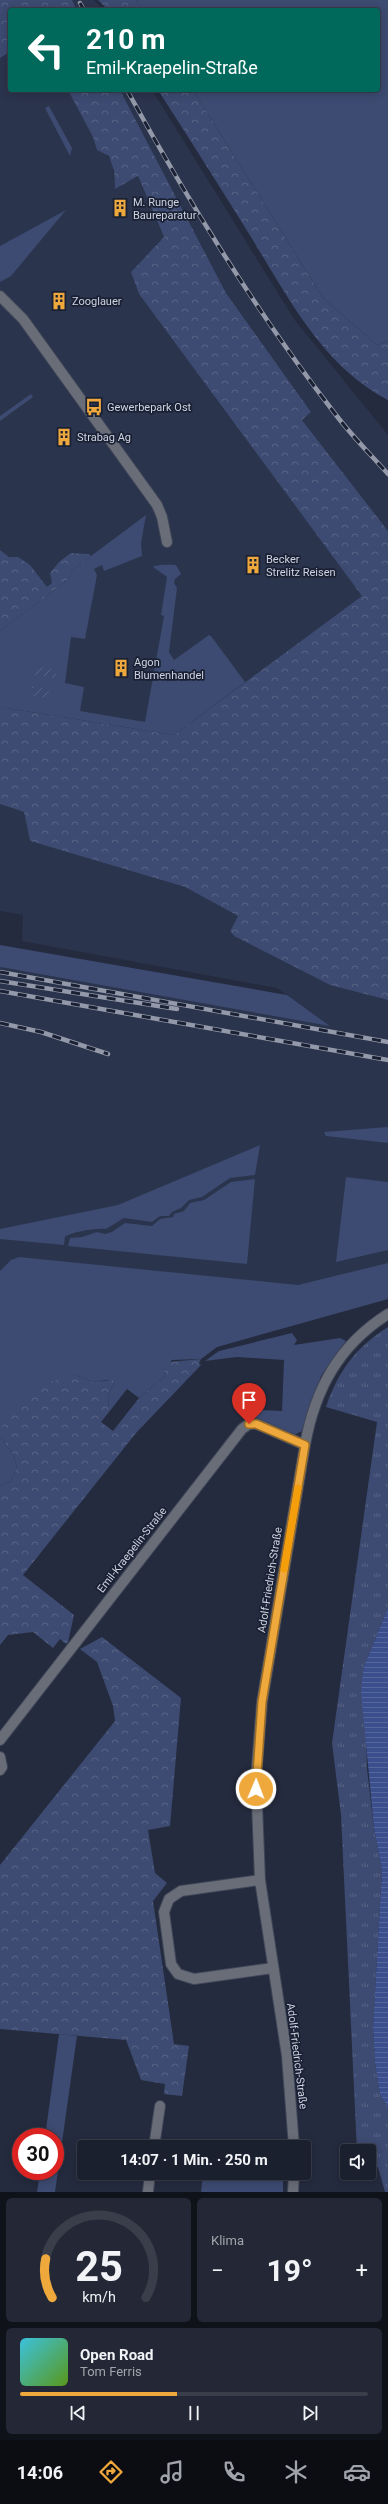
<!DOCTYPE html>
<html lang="de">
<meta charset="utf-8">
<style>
:root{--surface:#1b202e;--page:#242836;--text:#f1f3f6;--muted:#a0a3aa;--line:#393e4a;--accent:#eea83c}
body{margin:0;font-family:Roboto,sans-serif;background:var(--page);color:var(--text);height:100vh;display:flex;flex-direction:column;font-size:15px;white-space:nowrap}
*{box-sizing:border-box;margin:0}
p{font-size:13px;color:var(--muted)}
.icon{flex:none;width:22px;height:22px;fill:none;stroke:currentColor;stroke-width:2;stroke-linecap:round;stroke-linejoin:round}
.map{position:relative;height:2192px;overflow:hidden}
.details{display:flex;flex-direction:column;gap:6px;padding:6px;background:#0f1219;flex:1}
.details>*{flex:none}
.guide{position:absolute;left:8px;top:8px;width:372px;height:84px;border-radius:4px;box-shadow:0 2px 10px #0003,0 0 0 1px var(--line);background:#00695c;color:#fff;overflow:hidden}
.fabs{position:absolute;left:340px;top:2144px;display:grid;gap:8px}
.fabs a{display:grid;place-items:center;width:36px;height:36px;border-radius:4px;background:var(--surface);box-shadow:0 2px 10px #0003,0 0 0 1px var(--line);font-size:20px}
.speed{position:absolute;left:12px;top:2128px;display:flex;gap:8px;font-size:20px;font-weight:700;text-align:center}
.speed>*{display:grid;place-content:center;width:52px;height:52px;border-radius:50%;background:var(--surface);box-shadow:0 2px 10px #0003,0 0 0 1px var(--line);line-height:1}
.speed .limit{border:6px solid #d22;background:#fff;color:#111}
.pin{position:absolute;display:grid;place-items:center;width:34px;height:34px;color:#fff;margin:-41px -17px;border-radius:50% 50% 50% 0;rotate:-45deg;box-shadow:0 0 4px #0007}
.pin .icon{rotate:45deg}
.me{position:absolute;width:44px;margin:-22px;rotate:1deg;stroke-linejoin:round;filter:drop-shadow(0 0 3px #0008)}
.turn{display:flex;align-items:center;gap:14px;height:84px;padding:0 12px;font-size:18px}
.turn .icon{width:52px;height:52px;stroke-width:2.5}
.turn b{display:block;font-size:28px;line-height:34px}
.big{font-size:30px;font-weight:700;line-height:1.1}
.details .card{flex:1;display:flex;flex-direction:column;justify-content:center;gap:6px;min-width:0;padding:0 14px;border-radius:6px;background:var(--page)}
.details .dial{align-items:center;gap:0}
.dial svg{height:104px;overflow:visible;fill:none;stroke:var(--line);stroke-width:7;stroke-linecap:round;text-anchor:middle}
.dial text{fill:var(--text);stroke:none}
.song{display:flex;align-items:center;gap:12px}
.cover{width:48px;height:48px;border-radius:6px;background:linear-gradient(135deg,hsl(190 70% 55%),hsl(90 70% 35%))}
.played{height:4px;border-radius:2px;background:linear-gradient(90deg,var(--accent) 45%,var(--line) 45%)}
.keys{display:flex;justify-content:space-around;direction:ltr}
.heat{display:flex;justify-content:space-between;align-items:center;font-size:22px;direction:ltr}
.details .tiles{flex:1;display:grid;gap:6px;grid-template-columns:1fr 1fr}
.card:last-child{grid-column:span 2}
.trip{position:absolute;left:77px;top:2140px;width:234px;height:40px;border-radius:4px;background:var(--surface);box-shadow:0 2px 10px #0003,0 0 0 1px var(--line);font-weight:700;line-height:40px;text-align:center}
.tabs{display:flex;height:64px;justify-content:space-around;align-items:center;background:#0b0d12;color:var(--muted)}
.tabs .icon{width:28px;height:28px}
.tabs .current{color:var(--accent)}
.tabs b{font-size:18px;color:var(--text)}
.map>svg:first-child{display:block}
</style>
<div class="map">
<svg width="388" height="2192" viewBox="0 0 388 2192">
<defs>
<pattern id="forest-crowns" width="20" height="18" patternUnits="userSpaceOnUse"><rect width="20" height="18" fill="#3d4a71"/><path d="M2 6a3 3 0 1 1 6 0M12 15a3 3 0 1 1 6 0" fill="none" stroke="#586385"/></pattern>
<pattern id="park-tufts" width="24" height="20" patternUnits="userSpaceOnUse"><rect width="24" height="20" fill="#3d4a71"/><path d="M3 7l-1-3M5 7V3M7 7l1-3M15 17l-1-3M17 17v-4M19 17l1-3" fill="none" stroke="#586385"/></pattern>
<pattern id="garden-furrows" width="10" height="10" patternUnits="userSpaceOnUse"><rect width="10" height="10" fill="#3d4a71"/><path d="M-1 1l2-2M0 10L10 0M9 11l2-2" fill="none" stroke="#586385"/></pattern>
<pattern id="water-rules" width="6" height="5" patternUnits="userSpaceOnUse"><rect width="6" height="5" fill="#3c4f8d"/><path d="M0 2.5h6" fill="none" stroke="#57679d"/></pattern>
</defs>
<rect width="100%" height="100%" fill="#242b3e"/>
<path fill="#2b344d" d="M72,0H94L103,10H77Z
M10,52V90H92L104,152L112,162L115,189L138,176L164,237L131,272L139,294L363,596L174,735L0,707V58Z
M120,90H152L294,319L388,435V531L302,420L311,412L226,293Z
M0,804L24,812L30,841L185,887L238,916L230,930L234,936L330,985L388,1000V1299L217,1347L201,1359L0,1308V967L329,1025L277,988L22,941L23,915L0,911Z"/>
<path fill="#3d4a71" d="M136,0H388V341L377,345L323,298L193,90H378V10H142Z
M49,106L72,148L70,156L45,108Z
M66,210L11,276L0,282V246Z
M31,394L33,397L0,421V416Z
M146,515L141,543L142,556L104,571L102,565L94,569L97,575L85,639L71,637L65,683L84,687L80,711L145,722L164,616L161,615L167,577L153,567C158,564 170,565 176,565L181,574L175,579L174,583L177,588L169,652L174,660L209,635L211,636L245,682L174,735L0,707V631L69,579L72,570Z
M0,945L287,995L330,1026L0,967Z
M388,1127V1143L326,1136L324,1132Z
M260,1145L255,1175L230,1178L202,1197L189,1200L181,1208L172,1212L169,1216H160L152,1222L124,1218L106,1229C97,1228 71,1232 65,1237L64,1245L0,1239V1229L118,1205Z
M346,1177L388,1182V1250L336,1262Z
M255,1179L247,1264L68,1246L70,1238L82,1237L97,1232L105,1234L112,1232L125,1223L152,1226L160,1219L173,1217L174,1214L184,1211L190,1203L204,1200L231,1182Z
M19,1257L298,1285L388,1263V1299L217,1347L201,1359L172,1360L164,1370L165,1376L139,1398L127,1389L109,1412L108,1395L114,1383L108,1380L93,1382L76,1375L1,1437L14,1456L17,1468L10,1482L0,1486V1271L11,1260Z
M292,1333L297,1340L294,1345L340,1338L346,1341L321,1376L302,1431L294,1435L246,1413L260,1410L282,1411L284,1360L237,1357L205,1361L219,1351Z
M59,2034L77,2036L55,2192H37L40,2171H55V2137H45Z
M203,2173H283V2192H201Z"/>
<path fill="url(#forest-crowns)" d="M0,0H72L77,10H10V52L0,58Z
M98,0H136L142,10H108Z
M68,90H120L226,293L311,412L302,420L388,531V1000L330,985L234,936L230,931L238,916L185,887L30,841L24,812L0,804V707L174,735L362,596L139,294L131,272L164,237L138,176L115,189L114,171L109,156L97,150L93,137Z
M158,90H193L323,298L377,345L388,341V400C320,365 285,291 246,229C217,183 188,136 158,90Z
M0,550L9,557H18L30,565L47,587L52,583L50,573L60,561L71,553L89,554L91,556L72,570L69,579L0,631Z
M201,1359L199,1363L201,1365L136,1433L23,1575L74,1615L68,1642L66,1644L60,1639L53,1648L33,1632L8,1635L0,1645V1486L10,1482L17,1468L14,1456L1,1437L4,1417L16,1403L43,1384L76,1375L93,1382L113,1380L114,1383L108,1395L109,1412L101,1422L113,1431L139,1398L165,1376L164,1370L169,1362Z
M102,1637L181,1698L170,1826L148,1830L155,1873L167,1883L153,1901L174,2044L189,2046L182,2096L164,2094L165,2084L141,2080L126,2040L0,2029V1865L115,1721L113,1706L97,1662L80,1649Z"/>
<path fill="url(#park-tufts)" d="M388,1327V1608L364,1666L367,1769L374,1828L382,1870L373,2027L375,2063L380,2095L388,2107V2192H385L378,2167L369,2165V2151H357L341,1815L332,1743L377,1422L326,1407C338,1371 356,1347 388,1327Z"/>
<path fill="url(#garden-furrows)" d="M36,666L57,670L55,678L34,675Z
M32,686L49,689L48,698L31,696Z"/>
<path fill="url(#water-rules)" d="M388,1608V2107L380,2095L375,2063L373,2027L382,1870L374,1828L361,1691L364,1666Z"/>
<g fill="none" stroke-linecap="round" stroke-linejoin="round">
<g stroke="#3f4658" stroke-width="12">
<path id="minor" d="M0,296L23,319L157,505L162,517L167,542
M0,1740L242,1429L249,1424H257L305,1445
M0,1757L2,1767L0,1770
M260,1880L181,1891L169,1899L164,1912L171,1964L178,1974L194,1979L273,1968
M154,2147L160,2106
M294,2147L287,2056L260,1880L256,1778L262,1702L305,1445C315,1389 339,1345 388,1314
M148,2192L150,2173
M293,2192L294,2173"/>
</g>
<use href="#minor" stroke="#696d77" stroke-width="10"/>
<g stroke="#9399a8" stroke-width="4.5">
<path id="rail" d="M80,3L84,10
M127,90C189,203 257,313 336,415C352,436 371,455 388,474
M0,972L388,1042
M0,981L177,1009
M0,991L388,1060
M0,1023L41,1032L108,1054"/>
</g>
<use href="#rail" stroke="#1a2134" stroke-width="3" stroke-dasharray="9" stroke-linecap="butt"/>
</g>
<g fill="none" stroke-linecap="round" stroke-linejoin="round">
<g stroke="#9b6d27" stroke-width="10">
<path id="route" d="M249,1424H256L305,1445L262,1702L256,1789"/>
</g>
<use href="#route" stroke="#eea83c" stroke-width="7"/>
<path stroke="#f59e0b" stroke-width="7" d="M284,1569L298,1488"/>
</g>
<defs>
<g id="building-bare" transform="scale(1.38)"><path d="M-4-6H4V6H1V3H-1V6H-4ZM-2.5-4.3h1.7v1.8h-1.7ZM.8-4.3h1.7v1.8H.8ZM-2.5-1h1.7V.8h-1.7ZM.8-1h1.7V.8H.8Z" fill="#eea83c" stroke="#1a2134" stroke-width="2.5" paint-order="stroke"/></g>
<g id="bus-bare" transform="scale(1.38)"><path d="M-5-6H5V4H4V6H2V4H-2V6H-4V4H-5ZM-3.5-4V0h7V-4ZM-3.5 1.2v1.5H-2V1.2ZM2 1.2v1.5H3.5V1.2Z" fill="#eea83c" stroke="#1a2134" stroke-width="2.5" paint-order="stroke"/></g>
</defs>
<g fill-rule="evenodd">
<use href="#building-bare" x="120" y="208"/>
<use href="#building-bare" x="59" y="301"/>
<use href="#bus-bare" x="94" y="407"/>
<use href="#building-bare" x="64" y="437"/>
<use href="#building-bare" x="253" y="565"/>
<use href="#building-bare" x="121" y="668"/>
</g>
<g text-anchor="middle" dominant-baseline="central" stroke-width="3.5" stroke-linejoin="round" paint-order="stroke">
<g font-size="11" fill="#ced3e0" stroke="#1a2134" text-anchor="start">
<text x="133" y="202">M. Runge<tspan x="133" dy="13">Baureparatur</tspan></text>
<text x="72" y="301">Zooglauer</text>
<text x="107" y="407">Gewerbepark Ost</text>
<text x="77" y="437">Strabag Ag</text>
<text x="266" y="559">Becker<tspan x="266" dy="13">Strelitz Reisen</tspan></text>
<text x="134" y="662">Agon<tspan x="134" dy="13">Blumenhandel</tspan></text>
</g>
<g font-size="11" fill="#ced3e0" stroke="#1a2134">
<text transform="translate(132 1550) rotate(-52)">Emil-Kraepelin-Straße</text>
<text transform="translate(270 1580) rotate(-81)">Adolf-Friedrich-Straße</text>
<text transform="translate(297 2056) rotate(83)">Adolf-Friedrich-Straße</text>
</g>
</g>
</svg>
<div class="fabs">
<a><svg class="icon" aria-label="sound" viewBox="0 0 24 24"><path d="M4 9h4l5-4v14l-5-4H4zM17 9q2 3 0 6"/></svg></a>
</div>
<div class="speed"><div class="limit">30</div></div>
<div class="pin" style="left:249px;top:1424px;background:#d93025"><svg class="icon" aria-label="arrive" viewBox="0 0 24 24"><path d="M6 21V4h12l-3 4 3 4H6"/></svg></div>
<svg class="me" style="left:256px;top:1789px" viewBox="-20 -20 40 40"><circle r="17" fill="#eea83c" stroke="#fff" stroke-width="3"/><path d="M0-11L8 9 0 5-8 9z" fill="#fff"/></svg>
<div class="trip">14:07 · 1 Min. · 250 m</div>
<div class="guide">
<div class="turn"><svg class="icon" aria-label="left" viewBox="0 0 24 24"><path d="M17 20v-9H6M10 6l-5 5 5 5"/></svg><div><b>210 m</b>Emil-Kraepelin-Straße</div></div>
</div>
</div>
<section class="details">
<div class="tiles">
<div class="card dial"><svg viewBox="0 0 100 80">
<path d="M14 69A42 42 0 1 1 86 69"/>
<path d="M14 69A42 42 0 0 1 9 39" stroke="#eea83c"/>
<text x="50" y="56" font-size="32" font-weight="700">25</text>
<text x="50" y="72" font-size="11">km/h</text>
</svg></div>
<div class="card"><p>Klima</p>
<div class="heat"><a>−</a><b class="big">19°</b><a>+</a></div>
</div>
<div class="card">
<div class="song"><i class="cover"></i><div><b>Open Road</b><p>Tom Ferris</p></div></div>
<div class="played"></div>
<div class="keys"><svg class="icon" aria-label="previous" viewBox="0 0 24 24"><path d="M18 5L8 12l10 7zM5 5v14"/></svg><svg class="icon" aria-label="pause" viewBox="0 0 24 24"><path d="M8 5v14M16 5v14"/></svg><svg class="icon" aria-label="next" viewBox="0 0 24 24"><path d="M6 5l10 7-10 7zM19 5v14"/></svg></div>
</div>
</div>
</section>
<nav class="tabs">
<b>14:06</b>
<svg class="icon current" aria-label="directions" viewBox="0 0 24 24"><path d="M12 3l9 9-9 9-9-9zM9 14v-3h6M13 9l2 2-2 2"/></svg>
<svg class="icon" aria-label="music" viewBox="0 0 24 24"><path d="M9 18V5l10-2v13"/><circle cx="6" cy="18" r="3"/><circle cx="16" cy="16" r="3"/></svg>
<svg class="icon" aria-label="phone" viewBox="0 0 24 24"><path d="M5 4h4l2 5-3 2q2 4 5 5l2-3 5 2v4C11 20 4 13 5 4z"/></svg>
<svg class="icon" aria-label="climate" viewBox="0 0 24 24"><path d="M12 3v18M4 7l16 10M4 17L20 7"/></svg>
<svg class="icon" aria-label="car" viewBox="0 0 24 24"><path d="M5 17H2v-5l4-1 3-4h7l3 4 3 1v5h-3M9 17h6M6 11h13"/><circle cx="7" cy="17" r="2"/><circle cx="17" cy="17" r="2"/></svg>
</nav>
